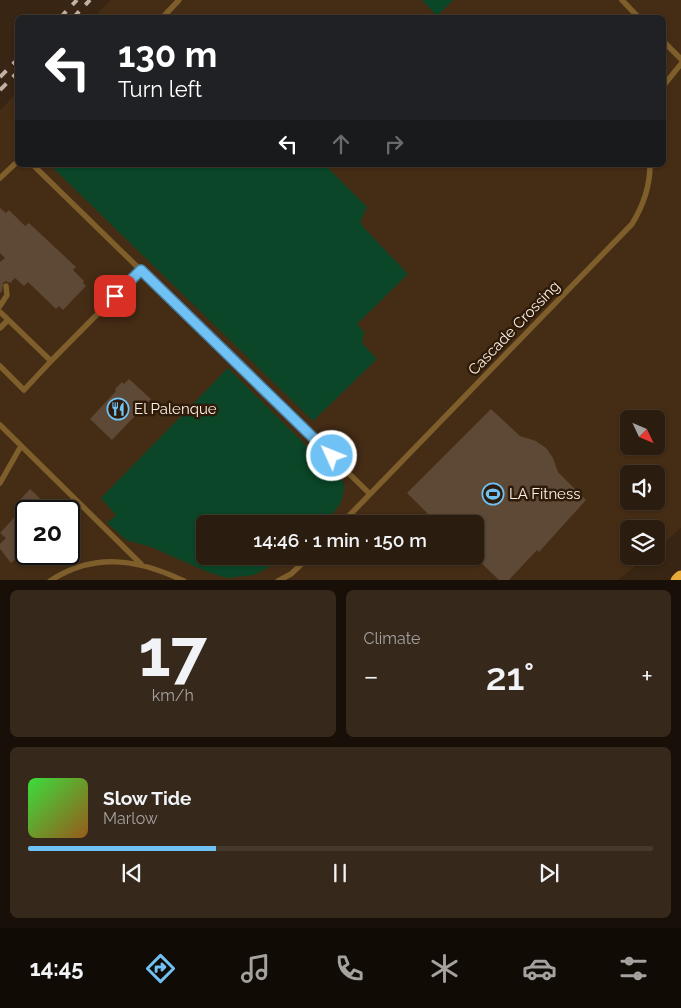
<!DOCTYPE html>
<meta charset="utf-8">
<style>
:root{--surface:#2a1c0e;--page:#36291c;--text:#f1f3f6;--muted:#a5a19e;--line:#463a2e;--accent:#70c2f4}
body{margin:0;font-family:Raleway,sans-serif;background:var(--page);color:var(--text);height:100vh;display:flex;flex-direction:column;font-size:19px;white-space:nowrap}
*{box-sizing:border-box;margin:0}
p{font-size:16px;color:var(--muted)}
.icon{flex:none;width:28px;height:28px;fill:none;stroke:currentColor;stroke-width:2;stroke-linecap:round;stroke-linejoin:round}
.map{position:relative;height:580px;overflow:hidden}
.panel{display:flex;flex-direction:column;gap:10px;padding:10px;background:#170f08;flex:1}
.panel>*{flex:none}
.guide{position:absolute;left:15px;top:15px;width:651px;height:152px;border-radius:8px;box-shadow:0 1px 4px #0004,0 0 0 1px var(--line);background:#202124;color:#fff;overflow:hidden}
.needle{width:32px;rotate:134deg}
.tools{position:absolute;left:620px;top:410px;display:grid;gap:10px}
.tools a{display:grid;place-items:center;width:45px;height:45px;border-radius:8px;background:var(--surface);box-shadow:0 1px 4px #0004,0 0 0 1px var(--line);font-size:25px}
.speed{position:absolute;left:15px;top:500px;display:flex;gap:10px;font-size:25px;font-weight:700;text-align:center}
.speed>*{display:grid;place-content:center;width:65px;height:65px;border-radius:50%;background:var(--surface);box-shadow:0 1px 4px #0004,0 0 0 1px var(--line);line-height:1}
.speed .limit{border:2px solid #111;border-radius:8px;background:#fff;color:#111}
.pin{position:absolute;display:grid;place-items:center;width:42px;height:42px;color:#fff;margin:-21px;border-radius:10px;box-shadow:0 2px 8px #0006}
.me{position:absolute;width:55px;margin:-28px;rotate:314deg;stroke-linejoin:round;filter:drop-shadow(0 0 4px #0008)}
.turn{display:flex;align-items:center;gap:18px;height:105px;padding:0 20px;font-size:22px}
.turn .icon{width:65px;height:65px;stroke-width:2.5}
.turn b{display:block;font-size:35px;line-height:42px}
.lanes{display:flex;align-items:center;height:48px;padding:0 20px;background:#0003;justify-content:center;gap:25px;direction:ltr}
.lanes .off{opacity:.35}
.big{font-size:38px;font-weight:600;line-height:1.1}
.panel .card{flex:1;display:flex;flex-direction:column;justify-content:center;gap:8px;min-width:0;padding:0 18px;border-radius:8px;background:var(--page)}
.panel .dial{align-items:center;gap:0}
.dial b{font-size:65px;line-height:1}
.song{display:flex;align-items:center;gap:15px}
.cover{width:60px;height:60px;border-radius:8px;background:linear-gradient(135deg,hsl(120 70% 55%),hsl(30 70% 35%))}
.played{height:5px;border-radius:2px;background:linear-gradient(90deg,var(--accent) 30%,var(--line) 30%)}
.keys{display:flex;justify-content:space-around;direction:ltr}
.heat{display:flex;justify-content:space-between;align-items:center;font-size:28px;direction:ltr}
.panel .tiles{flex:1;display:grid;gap:10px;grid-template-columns:1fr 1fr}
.card:last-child{grid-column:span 2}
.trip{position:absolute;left:196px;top:515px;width:288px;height:50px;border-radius:8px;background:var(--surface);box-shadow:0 1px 4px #0004,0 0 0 1px var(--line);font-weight:600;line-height:50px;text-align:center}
.tabs{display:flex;height:80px;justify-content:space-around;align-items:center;background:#110b06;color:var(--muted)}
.tabs .icon{width:35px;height:35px}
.tabs .selected{color:var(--accent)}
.tabs b{font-size:22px;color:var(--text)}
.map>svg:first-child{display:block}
</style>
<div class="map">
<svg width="681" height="581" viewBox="0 0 681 581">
<rect width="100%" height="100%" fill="#382513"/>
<path fill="#452c15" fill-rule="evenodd" d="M111,0H681V528L656,550V529H629V556H648L618,580L0,581V110L17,93L18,165H664V18L94,17ZM629,419H656V446H629ZM629,474H656V501H629ZM26,511H69V554H26ZM205,524H475V556H205Z"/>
<path fill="#0a4627" d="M422,0H453L437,16Z
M50,165H325L367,207L360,222L365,229L408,274L357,324L364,332L362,343L377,359L313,421Z
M228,368L344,483C344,506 337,508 322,524H205V556H289L254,575L227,578L208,572L151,547L126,540L107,523L116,515L101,498Z"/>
<path fill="#5e4936" d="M0,208L6,213L9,210L25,226L29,223L76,267L73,270L84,281L83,283L86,286L63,310L59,306L56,309L28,282L24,286L15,278L10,283L6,281L3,283L2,291L0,293V262L5,258L0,253Z
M129,379L151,399L112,440L90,419L116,391L115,389L122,382L124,384Z
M491,409L520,436L536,441L546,448L553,458L558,472L586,500L539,552L537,550L508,581H500L475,557V524H438L407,493Z
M30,489L53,511H28L26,509V549L11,563L0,549V544L6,538L0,533L24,507L19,501Z"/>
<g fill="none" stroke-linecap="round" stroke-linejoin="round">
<path stroke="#7e5e2b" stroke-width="5.5" d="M622,0L639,18
M162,18L179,0
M664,42L681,59
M664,85L681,64
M33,165L370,494
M0,178L18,161
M0,306L7,295L6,286
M0,312L51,361L141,270
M0,328L8,320
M0,366L24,390L51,361
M0,425L141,564
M0,483L21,446
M341,524L632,224C643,206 650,187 650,165
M50,581C94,552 138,559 184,581
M278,581L291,574L310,556"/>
<path stroke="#e7a93a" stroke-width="15" d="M678,581L681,578"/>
<path stroke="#c1b2a4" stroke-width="4" stroke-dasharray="9 9" stroke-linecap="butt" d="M60,18L77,0
M73,18L90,0
M0,77L18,59
M0,90L18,72"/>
</g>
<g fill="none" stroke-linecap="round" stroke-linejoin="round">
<g stroke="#497e9f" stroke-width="12">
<path id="route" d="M115,296L141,270L332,456"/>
</g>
<use href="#route" stroke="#70c2f4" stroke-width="9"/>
</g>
<defs>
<g id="restaurant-ring" transform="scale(1.125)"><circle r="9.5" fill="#2e1b09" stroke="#70c2f4" stroke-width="1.5"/><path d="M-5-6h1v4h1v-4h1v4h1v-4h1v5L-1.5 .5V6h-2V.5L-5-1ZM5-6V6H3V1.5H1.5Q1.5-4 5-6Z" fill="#70c2f4"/></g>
<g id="stadium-ring" transform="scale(1.125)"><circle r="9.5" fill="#2e1b09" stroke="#70c2f4" stroke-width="1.5"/><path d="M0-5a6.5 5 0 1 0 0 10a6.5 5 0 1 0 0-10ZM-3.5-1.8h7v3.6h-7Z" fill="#70c2f4"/></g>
</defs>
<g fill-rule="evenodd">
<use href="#restaurant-ring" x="118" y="409"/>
<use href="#stadium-ring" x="493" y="494"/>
</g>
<g text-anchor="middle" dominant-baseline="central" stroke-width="5" stroke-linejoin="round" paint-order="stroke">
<g font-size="15" fill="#fef1e5" stroke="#2e1b09">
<text transform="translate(514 328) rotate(-46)">Cascade Crossing</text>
</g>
<g font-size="15" fill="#fef1e5" stroke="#2e1b09" text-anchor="start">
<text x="134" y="409">El Palenque</text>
<text x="509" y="494">LA Fitness</text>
</g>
</g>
</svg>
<div class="tools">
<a><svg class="needle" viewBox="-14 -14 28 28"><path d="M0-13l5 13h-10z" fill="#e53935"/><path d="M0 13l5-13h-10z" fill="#a5a19e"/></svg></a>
<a><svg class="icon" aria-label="sound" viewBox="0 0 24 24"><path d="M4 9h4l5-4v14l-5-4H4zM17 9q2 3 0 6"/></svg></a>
<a><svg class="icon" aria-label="layers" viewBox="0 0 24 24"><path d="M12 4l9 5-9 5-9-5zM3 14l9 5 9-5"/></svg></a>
</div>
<div class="speed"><div class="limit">20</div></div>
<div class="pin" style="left:115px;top:296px;background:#d93025"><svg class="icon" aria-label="arrive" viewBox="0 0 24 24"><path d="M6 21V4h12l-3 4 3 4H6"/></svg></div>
<svg class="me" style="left:332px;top:456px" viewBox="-20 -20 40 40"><circle r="17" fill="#70c2f4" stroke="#fff" stroke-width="3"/><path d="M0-11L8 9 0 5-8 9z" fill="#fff"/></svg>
<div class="trip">14:46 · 1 min · 150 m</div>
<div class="guide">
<div class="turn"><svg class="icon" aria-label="left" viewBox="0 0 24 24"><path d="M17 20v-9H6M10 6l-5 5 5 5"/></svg><div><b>130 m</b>Turn left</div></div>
<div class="lanes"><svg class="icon" aria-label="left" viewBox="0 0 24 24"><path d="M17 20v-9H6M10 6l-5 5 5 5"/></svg><svg class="icon off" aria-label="ahead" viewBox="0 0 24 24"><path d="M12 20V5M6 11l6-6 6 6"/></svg><svg class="icon off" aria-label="right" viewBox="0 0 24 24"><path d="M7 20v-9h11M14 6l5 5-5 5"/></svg></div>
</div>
</div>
<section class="panel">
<div class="tiles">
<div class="card dial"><b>17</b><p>km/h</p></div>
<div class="card"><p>Climate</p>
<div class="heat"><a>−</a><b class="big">21°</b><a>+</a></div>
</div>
<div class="card">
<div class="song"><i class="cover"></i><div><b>Slow Tide</b><p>Marlow</p></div></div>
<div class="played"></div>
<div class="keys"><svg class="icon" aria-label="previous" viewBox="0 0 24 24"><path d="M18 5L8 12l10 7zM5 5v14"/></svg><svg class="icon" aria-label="pause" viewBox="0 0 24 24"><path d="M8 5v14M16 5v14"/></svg><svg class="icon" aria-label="next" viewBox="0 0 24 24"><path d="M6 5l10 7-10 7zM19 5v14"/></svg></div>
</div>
</div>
</section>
<nav class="tabs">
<b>14:45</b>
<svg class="icon selected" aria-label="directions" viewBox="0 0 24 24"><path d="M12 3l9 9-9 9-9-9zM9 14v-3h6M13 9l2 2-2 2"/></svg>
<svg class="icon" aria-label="music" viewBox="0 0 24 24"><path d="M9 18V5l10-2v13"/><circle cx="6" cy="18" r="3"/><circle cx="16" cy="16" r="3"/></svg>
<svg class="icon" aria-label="phone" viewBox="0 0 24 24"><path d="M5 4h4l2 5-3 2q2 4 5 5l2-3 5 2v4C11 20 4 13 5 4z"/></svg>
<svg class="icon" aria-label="climate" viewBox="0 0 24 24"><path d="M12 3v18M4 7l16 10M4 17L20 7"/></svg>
<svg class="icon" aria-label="car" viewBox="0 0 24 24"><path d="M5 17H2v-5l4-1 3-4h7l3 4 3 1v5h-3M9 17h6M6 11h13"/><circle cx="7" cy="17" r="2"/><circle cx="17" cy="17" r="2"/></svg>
<svg class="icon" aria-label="filters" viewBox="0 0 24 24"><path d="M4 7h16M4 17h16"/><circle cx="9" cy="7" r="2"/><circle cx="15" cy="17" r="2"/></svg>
</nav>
